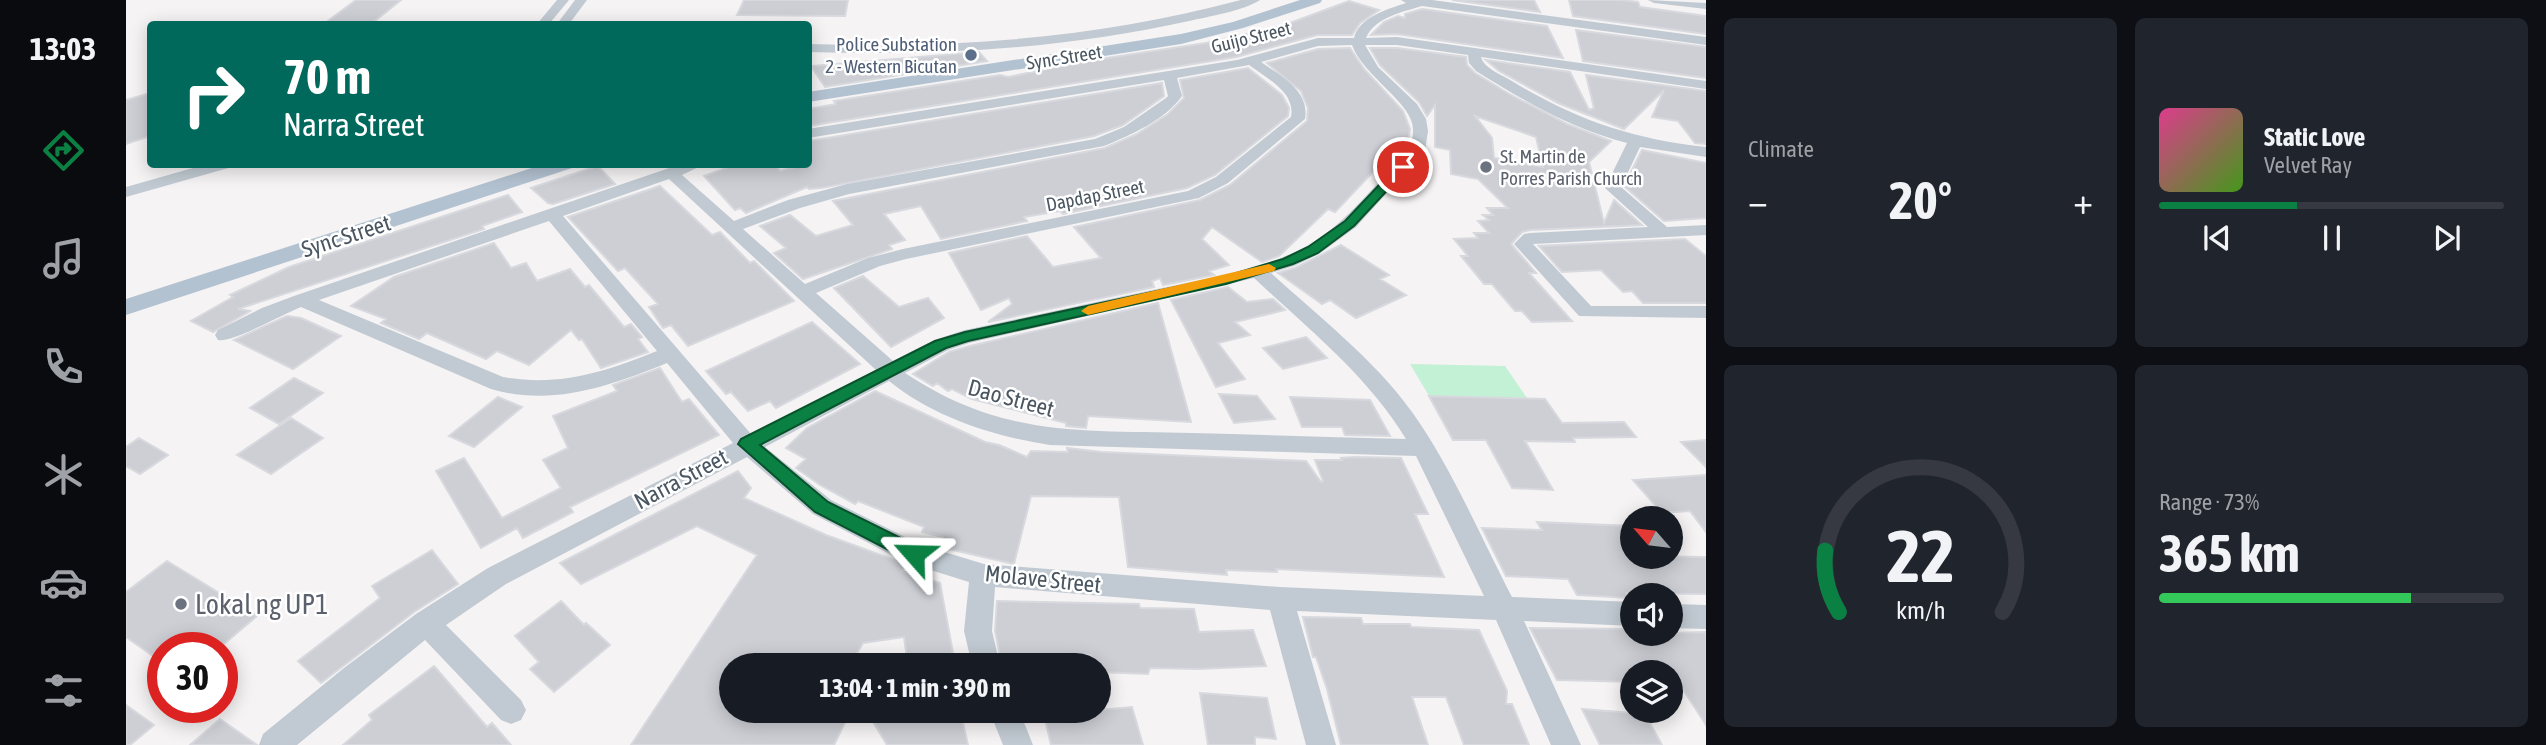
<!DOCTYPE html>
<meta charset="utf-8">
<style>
:root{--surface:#171b24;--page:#20242c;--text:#f1f3f6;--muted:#9ea1a6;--line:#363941;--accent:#0b8043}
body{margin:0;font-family:"Asap Condensed",sans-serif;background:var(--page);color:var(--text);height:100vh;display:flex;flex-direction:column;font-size:26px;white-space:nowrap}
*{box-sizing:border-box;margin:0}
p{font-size:23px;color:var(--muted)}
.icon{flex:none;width:38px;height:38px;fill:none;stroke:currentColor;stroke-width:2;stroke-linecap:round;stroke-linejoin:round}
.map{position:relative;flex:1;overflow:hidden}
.panel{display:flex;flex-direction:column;gap:18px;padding:18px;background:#0d0f14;width:840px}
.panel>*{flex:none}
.banner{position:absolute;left:21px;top:21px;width:665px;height:147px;border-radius:7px;box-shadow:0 4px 18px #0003;background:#00695c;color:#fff;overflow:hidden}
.needle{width:46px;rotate:298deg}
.tools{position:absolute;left:1494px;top:506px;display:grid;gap:14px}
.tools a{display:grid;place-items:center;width:63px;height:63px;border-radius:50%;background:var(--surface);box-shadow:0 4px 18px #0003;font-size:35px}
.speed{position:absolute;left:21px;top:632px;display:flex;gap:14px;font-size:35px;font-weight:700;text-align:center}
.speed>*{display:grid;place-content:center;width:91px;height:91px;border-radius:50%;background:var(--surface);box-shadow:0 4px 18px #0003;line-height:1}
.speed .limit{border:10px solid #d22;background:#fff;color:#111}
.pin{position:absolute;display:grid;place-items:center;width:60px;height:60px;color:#fff;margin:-30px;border:4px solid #fff;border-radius:50%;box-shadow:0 2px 7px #0007}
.me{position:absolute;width:77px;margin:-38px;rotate:295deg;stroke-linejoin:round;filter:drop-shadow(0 0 5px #0008)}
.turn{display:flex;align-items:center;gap:24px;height:147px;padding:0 21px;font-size:32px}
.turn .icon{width:91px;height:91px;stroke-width:2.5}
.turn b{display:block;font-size:49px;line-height:60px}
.big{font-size:52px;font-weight:700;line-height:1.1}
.panel .card{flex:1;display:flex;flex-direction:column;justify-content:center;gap:10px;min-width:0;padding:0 24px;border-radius:10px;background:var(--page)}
.panel .dial{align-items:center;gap:0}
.dial svg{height:182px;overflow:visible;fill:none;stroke:var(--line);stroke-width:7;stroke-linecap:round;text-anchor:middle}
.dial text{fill:var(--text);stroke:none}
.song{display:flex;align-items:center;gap:21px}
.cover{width:84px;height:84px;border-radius:10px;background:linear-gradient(135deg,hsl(330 70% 55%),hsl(100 70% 35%))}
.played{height:7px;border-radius:4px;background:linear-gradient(90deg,var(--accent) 40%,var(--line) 40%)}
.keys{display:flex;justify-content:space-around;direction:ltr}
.heat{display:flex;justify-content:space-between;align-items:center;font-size:38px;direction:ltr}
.charge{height:10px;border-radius:5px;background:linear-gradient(90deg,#34c759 73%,var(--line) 0)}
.panel .tiles{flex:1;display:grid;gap:18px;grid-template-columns:repeat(2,1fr)}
.trip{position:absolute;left:593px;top:653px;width:392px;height:70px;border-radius:35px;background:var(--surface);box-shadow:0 4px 18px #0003;font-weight:700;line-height:70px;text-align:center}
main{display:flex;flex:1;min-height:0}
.tab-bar{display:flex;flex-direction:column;width:126px;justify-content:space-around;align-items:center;background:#090b0e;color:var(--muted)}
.tab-bar .icon{width:49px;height:49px}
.tab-bar .active{color:var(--accent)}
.tab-bar b{font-size:32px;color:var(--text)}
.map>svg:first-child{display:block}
</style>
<main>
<nav class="tab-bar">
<b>13:03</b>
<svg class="icon active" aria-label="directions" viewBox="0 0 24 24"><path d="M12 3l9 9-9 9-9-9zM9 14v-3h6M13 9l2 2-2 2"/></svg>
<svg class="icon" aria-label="music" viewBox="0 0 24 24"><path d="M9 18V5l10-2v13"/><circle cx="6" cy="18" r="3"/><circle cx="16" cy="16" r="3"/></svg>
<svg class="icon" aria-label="phone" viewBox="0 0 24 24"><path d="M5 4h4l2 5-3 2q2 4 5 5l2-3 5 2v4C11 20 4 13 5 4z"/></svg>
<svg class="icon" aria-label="climate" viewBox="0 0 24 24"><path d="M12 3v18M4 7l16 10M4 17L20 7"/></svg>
<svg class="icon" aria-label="car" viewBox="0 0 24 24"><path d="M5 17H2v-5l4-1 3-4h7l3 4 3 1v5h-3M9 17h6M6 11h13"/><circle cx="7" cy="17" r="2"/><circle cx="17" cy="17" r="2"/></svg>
<svg class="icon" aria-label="filters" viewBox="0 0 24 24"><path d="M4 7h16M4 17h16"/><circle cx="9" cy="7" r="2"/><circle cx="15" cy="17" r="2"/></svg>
</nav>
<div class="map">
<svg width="1580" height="745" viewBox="0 0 1580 745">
<rect width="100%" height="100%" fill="#f5f3f3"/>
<path fill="#c3f1d5" d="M1284,364L1379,366L1401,398L1303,396Z"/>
<path fill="#cdcfd5" stroke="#d7d9de" stroke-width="2" fill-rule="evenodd" d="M230,0H275L245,24H198Z
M618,0H722L719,16L611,15Z
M1326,0H1408L1414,12Z
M1443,0H1495L1512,2L1514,7L1580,16V34L1447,16Z
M1223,1L1253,10L1234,23L1226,35H1191L1110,57L682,126V109L710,104L708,101L874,75L882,77L961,61L1080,43L1156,26Z
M1296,9L1421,26L1437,58L1271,34L1245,35L1258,22L1272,16L1279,18V14Z
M1450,30L1580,47V78L1457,61Z
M1224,48L1238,69L1277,111L1284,129L1282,142L1276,150L1273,149L1245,174L1209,212L1202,209L1153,256L1136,262L1086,227L1076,239L1103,265L1083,271L1088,275L1037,285L1034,278L1026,281L1028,287L862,322L886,304L883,298L855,310L823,253L901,236L927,267L975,258L948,227L1074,200L1104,185L1181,121L1182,108L1175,91L1141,63L1192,49Z
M1244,48H1271L1340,57L1341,65L1349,73L1385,95L1441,124L1485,141L1463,162L1478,223L1488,200L1516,225L1404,230L1396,232L1385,244L1410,273H1403L1446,321L1406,322L1396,311H1389L1366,284H1358L1335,256H1342L1328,239L1352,238L1348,233H1363L1352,221L1363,220L1357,215H1367L1361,208H1382L1352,179L1325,174L1324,150L1309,147V105L1301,116L1293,102L1254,65ZM1349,116L1410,137L1417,167L1368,158L1366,138Z
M853,52L861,61L699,87L685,66Z
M1360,60L1444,72L1463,110L1468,108L1460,75L1580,91V144L1569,143L1552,121L1526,117L1538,90L1498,129L1432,103L1373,71Z
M1122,68L1156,95L1163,108L1162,116L1089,175L1061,188L937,214L934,211L898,217L901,221L815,239L795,206L758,214L779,240L763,245L766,249L677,279L648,253L660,248L634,226L664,215L690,236L727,225L707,201L979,148L1011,134L1042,114L1058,98L1054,80Z
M1036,83L1038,96L997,125L968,136L695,188L683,189L681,187L620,213L614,208L609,210L578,176L612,164H648L654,171L682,164V141Z
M24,93V136L0,144V100Z
M1516,150L1580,163V218L1538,221L1498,186Z
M472,166L489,184L427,204L422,203L405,188Z
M534,186L586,235L594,232L624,263L628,261L668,301L562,346L545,325L537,328L523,307L532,304L499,268L492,271L442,217Z
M382,195L396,212L356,226L358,229L112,309L124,311L87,332L65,321L107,297L104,295L163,267Z
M1559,239L1580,256V303H1517L1506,291L1497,292L1475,270L1436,272L1413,246Z
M368,243L385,268L400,263L411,281L444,269L459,287L463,285L498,327L505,324L516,337L512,339L522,352L475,368L456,339L453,340L445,330L403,365L371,351L360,359L301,333L293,339L255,323L260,319L225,306L268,277Z
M1215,245L1263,275L1254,279L1280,295L1230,318L1204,300L1196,304L1152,273L1169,268Z
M737,276L773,307L802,298L818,318L765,347L708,288Z
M1102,287L1121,302L1147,299L1159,310L1109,322L1124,335L1092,343L1119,379L1090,387L1045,300Z
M1032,303L1065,422L962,416L960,428L940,426V423L846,399L826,389L822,391L811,383L807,386L787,374L823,352L844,346Z
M161,316L175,318L215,336L167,369L108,340Z
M686,322L734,364L650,408L644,401L622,411L605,392L600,394L580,371Z
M1180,337L1201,358L1157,369L1137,348Z
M534,368L556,402L563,399L593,435L444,507L447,512L397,538L391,528L355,548L310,471L338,458L376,518L435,488L417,460L442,448L427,416L491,391L487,385Z
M168,378L197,393L153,424L124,408Z
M749,391L859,442L873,445L901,457L905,451L942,452L941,448L976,452L1180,461L1195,482L1197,481L1189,460H1216L1215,458L1229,457L1275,458L1302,514H1289L1318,577L1150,569L1151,572L1100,570L1101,575L1002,567L993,497L905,496L888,564L814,547L817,537L796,532L798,527L732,501L729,504L694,485L670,468L680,459L660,448L681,428Z
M1093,394L1131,396L1149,419L1108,423Z
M1303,396L1419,399L1436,423L1498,422L1510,437L1447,438L1449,442L1399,441L1427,490L1386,488L1360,440H1327Z
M372,397L396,407L348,447L323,436Z
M1164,397L1244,400L1264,436L1219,435L1216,427H1176Z
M165,418L197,438L145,474L111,455Z
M13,438L42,455L14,474L0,466V447Z
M1580,440V467L1555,442Z
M612,471L625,488L618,498L700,535L771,561L780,565L776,571L814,583L827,653L821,654L823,665H782L778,637L737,643L724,665H606V710H725L708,745H505L631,555L571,526L455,584L434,563Z
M1580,475V532L1564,511L1536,513L1507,480Z
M1411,522L1507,526V556L1580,557V594L1501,593L1504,598L1451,595L1442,579L1380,576L1356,528L1416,530Z
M306,550L332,584L288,612L195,683L172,661L254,598L246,586Z
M41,561L131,616L93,648H37V663L0,637V592Z
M435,601L458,625L460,623L484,645L428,692L404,669L413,662L389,636Z
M871,601L1013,604L1014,608L1068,609L1073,632L1127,630L1140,666L1072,669L1024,668L1022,674L973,672V665H966L965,655L931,654L934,665H876L869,631Z
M1177,617L1235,618L1237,624H1284L1285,627L1353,630L1381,691L1380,704H1386L1403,745H1338L1320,697H1286L1302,745H1215L1201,689L1190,657H1187Z
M1404,628L1507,629V634L1580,632V725L1554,685L1545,684V672H1507V682L1431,680Z
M308,666L361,727L366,723L385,745H217L246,720L243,715Z
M1074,693L1141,698L1150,739L1129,737V745H1082Z
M0,705L28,725L4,745H0Z
M1006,707L1017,745H925L917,710H973Z
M1456,709L1519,714L1536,745H1474Z
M740,710H834L842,745H761Z
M94,719L131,745H64Z"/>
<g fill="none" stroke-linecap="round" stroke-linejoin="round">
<path fill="#c1cad2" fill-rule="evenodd" d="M431,0H443L423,24H411Z
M449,0H461L443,24H431Z
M1115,0H1134C1120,10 1081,17 1063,21C937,49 811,56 682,52V44C829,49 973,38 1115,0Z
M1275,0H1306L1580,37V45L1296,6C1277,12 1249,17 1240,38L1271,37L1580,81V89L1355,57C1358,68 1374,74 1384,80C1448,119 1505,139 1580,147V157L1514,147L1495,187L1541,227L1580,225V235L1407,244L1465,306H1580V318L1453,316L1388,244L1398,234L1404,233L1522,227L1479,188L1501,143C1446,129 1398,101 1350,71L1343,63L1342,55L1271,45H1239L1252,67L1291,104L1300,119L1302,131L1299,151L1230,227L1193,254L1168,266L1145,273C1193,317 1248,359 1286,412C1325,466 1355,538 1386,597L1507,602V626L1398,621L1455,745H1425L1370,620L1171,611L1210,745H1180L1144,610L869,587L866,631L874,665H846L838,631L843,582L779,562L687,514L621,457L380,584L320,625L395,700L400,710L395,720L385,724L375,720L299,640L171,745H133L137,734L218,668L290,614L362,568L607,443L541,363C484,386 426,407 365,389L175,307C157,314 106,343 92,340L89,335L92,330L136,308L168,296L555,164H579L556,175L608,221L662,200L721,184L969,139L998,127L1040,98L1042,96L1038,80L682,138V129L1111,60L1192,38H1228C1233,17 1262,9 1280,3ZM1226,45C1237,76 1287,103 1287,129C1288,152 1269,166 1254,181C1231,205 1209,231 1179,247C1136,270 1084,278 1036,288C971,302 905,316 839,330L808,340L767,361L690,293L754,266L780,259L1073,198L1102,183L1179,119C1184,91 1155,76 1135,62L1192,46ZM1123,65C1140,78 1170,92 1165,117L1090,177L1062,191L777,249L742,258L679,284L617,229L674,208L723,194L978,146C1005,135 1039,120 1056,96L1051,78ZM543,179L750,370L625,434L437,216ZM423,221L531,351C479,372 433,387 377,377L193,300ZM1128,278C1181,328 1242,376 1280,439C1209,437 1137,435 1066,433C955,430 877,438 779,373L822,350L843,343ZM763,381C809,418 867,436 924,445L1290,456L1358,596L1154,587L858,564L795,545L705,500L639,447Z
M1522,0L1580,3V9L1528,3Z
M81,164H107L106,167L0,197V187Z
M1545,604L1580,605V629L1545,628Z
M863,710H893L907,745H877Z"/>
<path fill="#b3c2d1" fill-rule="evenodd" d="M1174,0H1196L1194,3L1117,28L1055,44L682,102V92L1055,34L1107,22Z
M418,164H448L446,168L0,315V299Z"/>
</g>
<path fill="#0b8043" stroke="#07532c" stroke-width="2" d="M1273,164L1283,167L1228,226L1192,253L1167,264L1100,284L842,341L820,348L634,445L702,502L795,548L798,554L795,560L788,562L782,560L689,512L612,444L615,439L809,341L839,332L1097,277L1157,259L1182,247L1219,221Z"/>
<path fill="#f59e0b" d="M1143,264L1150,268L1148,271L962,315L955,311L962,306Z"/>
<circle fill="#5c6f8a" stroke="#fff" stroke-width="2.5" cx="845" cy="55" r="7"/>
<g fill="#6b7280" stroke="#fff" stroke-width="2.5">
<circle cx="1360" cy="167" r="7"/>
<circle cx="55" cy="604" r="7"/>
</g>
<g text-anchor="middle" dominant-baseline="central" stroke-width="5" stroke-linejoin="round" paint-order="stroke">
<g font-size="19" fill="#4a5661" stroke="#fff">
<text transform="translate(1125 37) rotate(-14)">Guijo Street</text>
<text transform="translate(938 57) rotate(-9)">Sync Street</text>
<text transform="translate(969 195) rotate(-11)">Dapdap Street</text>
</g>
<g font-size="19" fill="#4e5e75" stroke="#fff" text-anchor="end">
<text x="831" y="44">Police Substation<tspan x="831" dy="22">2 - Western Bicutan</tspan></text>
</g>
<g font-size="19" fill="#5b616d" stroke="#fff" text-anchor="start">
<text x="1374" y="156">St. Martin de<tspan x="1374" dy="22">Porres Parish Church</tspan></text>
</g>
<g font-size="23" fill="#4a5661" stroke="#fff">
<text transform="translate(220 236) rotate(-18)">Sync Street</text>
<text transform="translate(885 398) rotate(15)">Dao Street</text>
<text transform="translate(555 479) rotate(-28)">Narra Street</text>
<text transform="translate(917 579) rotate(6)">Molave Street</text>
</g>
<g font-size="28" fill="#5b616d" stroke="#fff" text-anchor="start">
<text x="69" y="604">Lokal ng UP1</text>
</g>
</g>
</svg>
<div class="tools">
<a><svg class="needle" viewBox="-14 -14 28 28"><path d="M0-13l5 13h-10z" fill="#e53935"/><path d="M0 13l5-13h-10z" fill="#9ea1a6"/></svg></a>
<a><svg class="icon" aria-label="sound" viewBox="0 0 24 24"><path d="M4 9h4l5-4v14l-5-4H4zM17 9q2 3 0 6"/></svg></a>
<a><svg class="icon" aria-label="layers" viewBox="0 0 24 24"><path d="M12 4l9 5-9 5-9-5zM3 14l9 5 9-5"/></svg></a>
</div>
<div class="speed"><div class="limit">30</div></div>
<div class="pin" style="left:1277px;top:167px;background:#d93025"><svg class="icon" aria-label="arrive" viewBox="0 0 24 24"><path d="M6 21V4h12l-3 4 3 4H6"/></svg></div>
<svg class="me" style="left:788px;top:554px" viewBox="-20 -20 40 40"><path d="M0-17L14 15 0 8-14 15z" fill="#0b8043" stroke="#fff" stroke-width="4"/></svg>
<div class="trip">13:04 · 1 min · 390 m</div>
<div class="banner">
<div class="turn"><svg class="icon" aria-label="right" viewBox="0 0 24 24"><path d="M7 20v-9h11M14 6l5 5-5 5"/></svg><div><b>70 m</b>Narra Street</div></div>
</div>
</div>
<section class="panel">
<div class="tiles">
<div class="card"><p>Climate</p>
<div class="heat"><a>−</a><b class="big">20°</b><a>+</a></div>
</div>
<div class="card">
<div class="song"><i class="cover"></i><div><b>Static Love</b><p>Velvet Ray</p></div></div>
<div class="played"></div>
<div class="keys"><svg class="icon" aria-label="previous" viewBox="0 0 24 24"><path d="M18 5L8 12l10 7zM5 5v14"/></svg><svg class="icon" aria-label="pause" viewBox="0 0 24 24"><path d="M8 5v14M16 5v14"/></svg><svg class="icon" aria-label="next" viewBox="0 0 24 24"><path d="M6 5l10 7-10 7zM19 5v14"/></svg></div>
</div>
<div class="card dial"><svg viewBox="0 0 100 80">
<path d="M14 69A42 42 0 1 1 86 69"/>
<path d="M14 69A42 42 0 0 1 8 42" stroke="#0b8043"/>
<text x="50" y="56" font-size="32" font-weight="700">22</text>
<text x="50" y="72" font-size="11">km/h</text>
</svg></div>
<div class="card"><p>Range · 73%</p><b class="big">365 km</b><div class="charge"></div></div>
</div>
</section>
</main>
